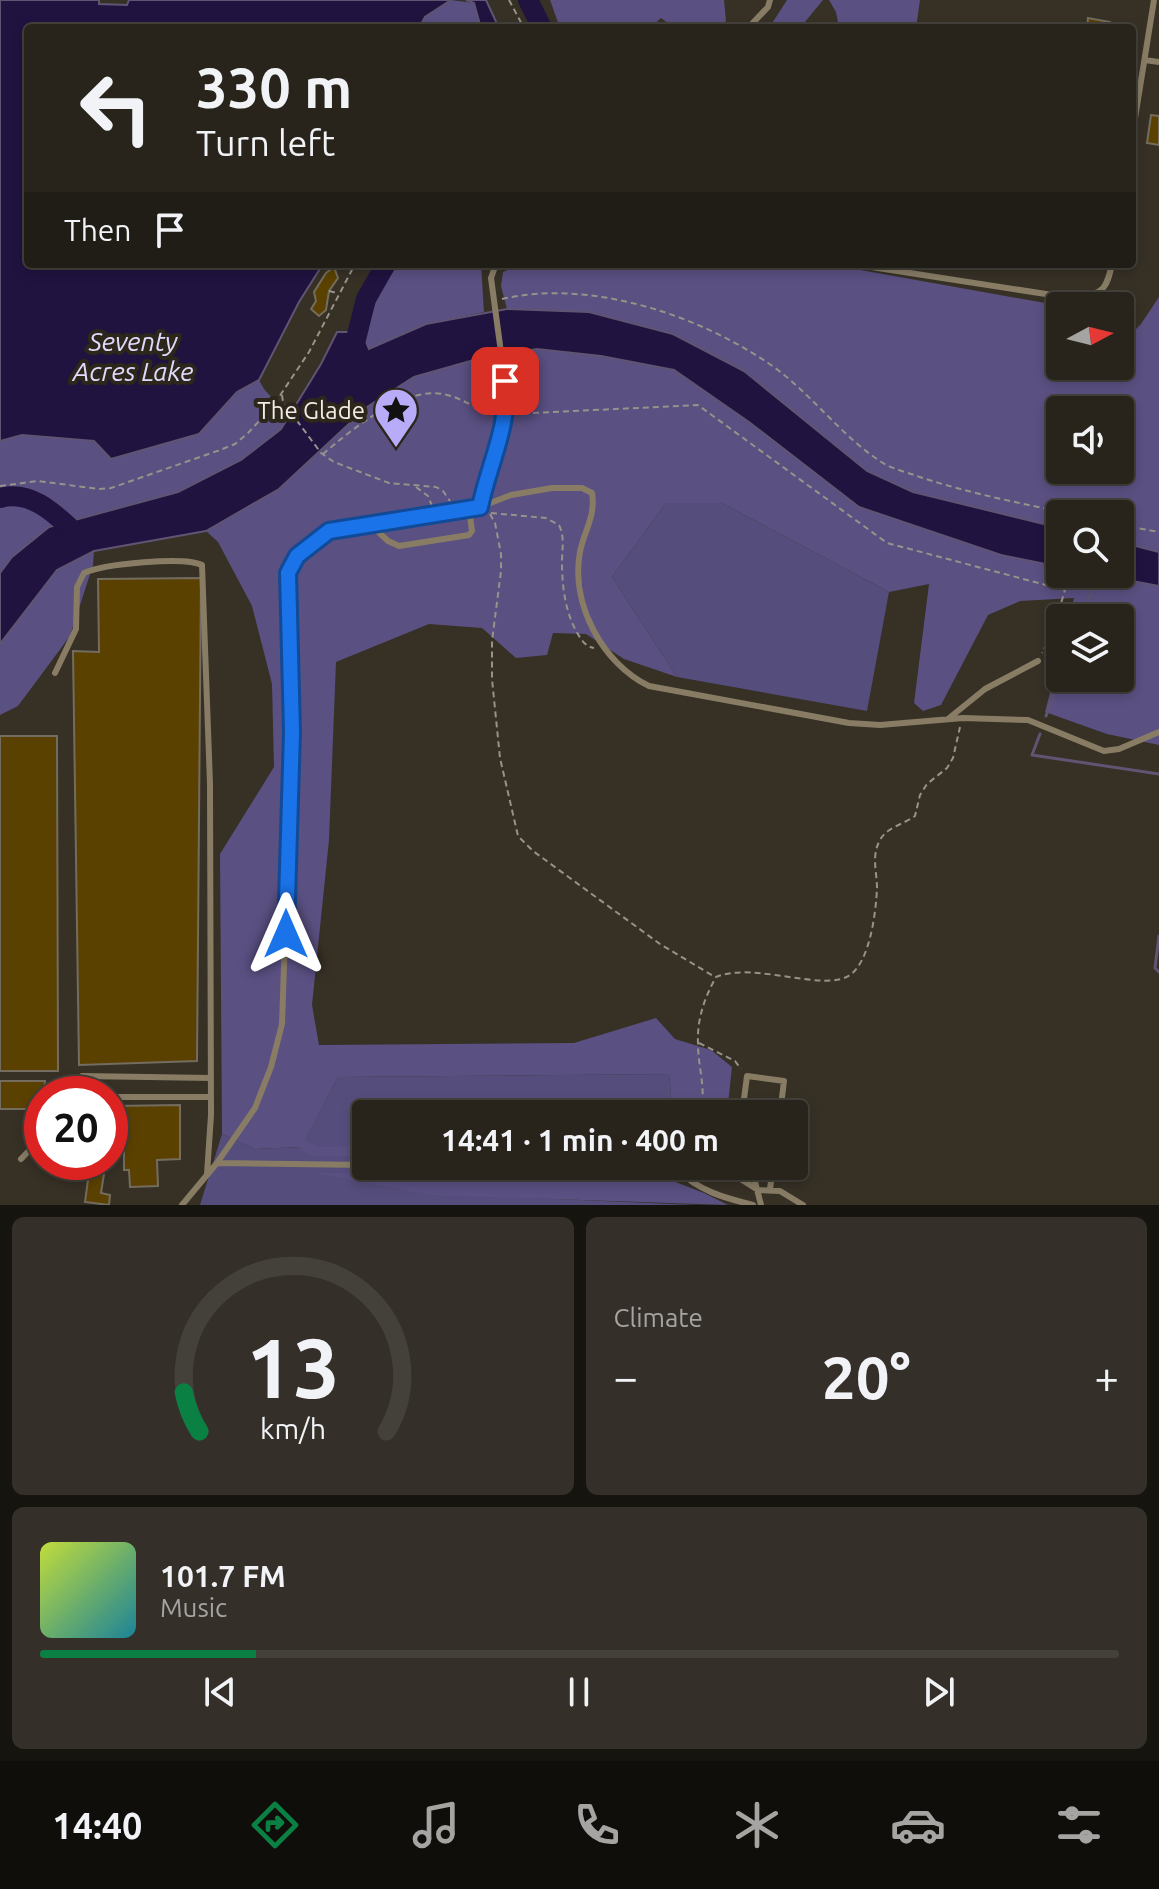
<!DOCTYPE html>
<meta charset="utf-8">
<style>
:root{--surface:#28241c;--page:#343029;--text:#f1f3f6;--muted:#a5a4a3;--line:#44413b;--accent:#0b8043}
body{margin:0;font-family:Ubuntu,sans-serif;background:var(--page);color:var(--text);height:100vh;display:flex;flex-direction:column;font-size:30px;white-space:nowrap}
*{box-sizing:border-box;margin:0}
p{font-size:26px;color:var(--muted)}
.icon{flex:none;width:44px;height:44px;fill:none;stroke:currentColor;stroke-width:2;stroke-linecap:round;stroke-linejoin:round}
.map{position:relative;height:1205px;overflow:hidden}
.sheet{display:flex;flex-direction:column;gap:12px;padding:12px;background:#16140f;flex:1}
.sheet>*{flex:none}
.top-card{position:absolute;left:24px;top:24px;width:1112px;height:244px;border-radius:8px;box-shadow:0 4px 12px #0003,0 0 0 2px var(--line);background:#28241c;color:var(--text);overflow:hidden}
.needle{width:52px;rotate:83deg}
.buttons{position:absolute;left:1046px;top:292px;display:grid;gap:16px}
.buttons a{display:grid;place-items:center;width:88px;height:88px;border-radius:8px;background:var(--surface);box-shadow:0 4px 12px #0003,0 0 0 2px var(--line);font-size:40px}
.speed{position:absolute;left:24px;top:1076px;display:flex;gap:16px;font-size:40px;font-weight:700;text-align:center}
.speed>*{display:grid;place-content:center;width:104px;height:104px;border-radius:50%;background:var(--surface);box-shadow:0 4px 12px #0003,0 0 0 2px var(--line);line-height:1}
.speed .limit{border:12px solid #d22;background:#fff;color:#111}
.pin{position:absolute;display:grid;place-items:center;width:68px;height:68px;color:#fff;margin:-34px;border-radius:16px;box-shadow:0 4px 12px #0006}
.me{position:absolute;width:88px;margin:-44px;rotate:0deg;stroke-linejoin:round;filter:drop-shadow(0 0 6px #0008)}
.turn{display:flex;align-items:center;gap:28px;height:168px;padding:0 40px;font-size:36px}
.turn .icon{width:104px;height:104px;stroke-width:2.5}
.turn b{display:block;font-size:56px;line-height:68px}
.then{display:flex;align-items:center;height:76px;padding:0 40px;background:#0003;gap:16px;font-size:30px}
.big{font-size:60px;font-weight:700;line-height:1.1}
.sheet .widget{flex:1;display:flex;flex-direction:column;justify-content:center;gap:12px;min-width:0;padding:0 28px;border-radius:12px;background:var(--page)}
.sheet .dial{align-items:center;gap:0}
.dial svg{height:208px;overflow:visible;fill:none;stroke:var(--line);stroke-width:7;stroke-linecap:round;text-anchor:middle}
.dial text{fill:var(--text);stroke:none}
.song{display:flex;align-items:center;gap:24px}
.cover{width:96px;height:96px;border-radius:12px;background:linear-gradient(135deg,hsl(70 70% 55%),hsl(190 70% 35%))}
.played{height:8px;border-radius:4px;background:linear-gradient(90deg,var(--accent) 20%,var(--line) 20%)}
.keys{display:flex;justify-content:space-around;direction:ltr}
.heat{display:flex;justify-content:space-between;align-items:center;font-size:44px;direction:ltr}
.sheet .tiles{flex:1;display:grid;gap:12px;grid-template-columns:1fr 1fr}
.widget:last-child{grid-column:span 2}
.trip{position:absolute;left:352px;top:1100px;width:456px;height:80px;border-radius:8px;background:var(--surface);box-shadow:0 4px 12px #0003,0 0 0 2px var(--line);font-weight:700;line-height:80px;text-align:center}
.menu{display:flex;height:128px;justify-content:space-around;align-items:center;background:#100e0b;color:var(--muted)}
.menu .icon{width:56px;height:56px}
.menu .current{color:var(--accent)}
.menu b{font-size:36px;color:var(--text)}
.map>svg:first-child{display:block}
</style>
<div class="map">
<svg width="1159" height="1205" viewBox="0 0 1159 1205">
<rect width="100%" height="100%" fill="#363025"/>
<path fill="#554d7b" d="M666,503H722L889,592L867,711L677,677L612,577Z
M669,1074L673,1114H366V1166H677V1175L647,1171L535,1198L696,1205H200L222,1134L255,1149L301,1147L338,1077Z"/>
<path fill="#5a5082" fill-rule="evenodd" d="M451,0L474,3L481,28H419L425,17Z
M550,0H724L726,21L721,28H675L661,18L650,28H560Z
M787,0H823L800,28H769Z
M829,0H920L916,28H882L857,24L856,28H839L836,12Z
M395,264H481L484,312L426,324L369,350L362,332L391,269Z
M521,264H827L1062,306H1060V366H1120V322L1128,337L1141,324L1159,297V552L1120,542V514H1060V528L913,492L867,471L744,371L589,312L507,309L501,286L503,272ZM1060,410H1120V470H1060Z
M537,349L601,356L674,370L749,422L859,507L1001,555L1060,567V574H1095L1159,586V745L1107,734L1045,712L1060,654V678H1120V618H1069L1074,598L1020,601L988,615L941,705L923,711L914,703L929,584L889,592L722,503H666L612,577L677,677L624,659L586,634L553,633L547,655L516,658L482,628L429,624L336,662L329,840L312,1005L319,1045L574,1043L656,1018L675,1039L711,1050L732,1067L727,1114H673L669,1074L338,1077L305,1140L319,1147H366V1156H314L300,1150L301,1147L255,1149L222,1134L220,854L274,767L272,684L252,606L218,542L206,531L279,489L367,407L414,377L488,356Z
M259,380L264,389L289,417L281,429L241,460L178,492L95,514L12,557L0,573V441L22,435L94,441L198,434L237,392Z
M94,551L93,565L70,636L18,706L0,715V644L57,570Z
M647,1171L704,1193L728,1205L430,1195L314,1173Z"/>
<path fill="#201340" stroke="#5f5472" stroke-width="2" d="M0,0H99V4L127,5L129,0H451L425,17L419,28H28V264H323L299,302L259,380L237,392L199,434L111,459L94,441L22,435L0,441Z
M466,0H486L499,28H481L474,3Z
M507,309L589,312L673,334L744,371L867,471L913,492L1060,528V567L1001,555L859,507L749,422L674,370L601,356L537,349L488,356L414,377L367,407L279,489L206,531L94,551L57,570L0,644V573L12,557L49,527L178,492L241,460L281,429L321,364L337,332H362L369,349L426,324Z
M1120,542L1159,552V586L1095,574H1120Z"/>
<g fill="none" stroke-linecap="round" stroke-linejoin="round">
<path stroke="#5f5472" stroke-width="3" d="M1082,618L1098,574
M1046,716L1060,678
M1040,734L1032,755L1159,774
M1159,936L1155,968L1159,972"/>
<path stroke="#201340" stroke-width="20" d="M528,0L542,28
M351,359L366,299L386,264
M0,498C33,489 58,517 79,536"/>
</g>
<path fill="#5b4100" stroke="#736c5f" stroke-width="2" d="M1088,18L1110,22L1109,28H1087Z
M1151,115L1159,116V145L1147,143Z
M334,267L338,278L329,291L326,310L319,316L311,309L316,301L314,292L326,273Z
M201,578L197,1061L79,1065L73,651L99,652L98,579Z
M0,736H57L58,1071H0Z
M0,1081H45L42,1109H0Z
M180,1105V1159L157,1160L158,1186L130,1187L129,1170H124V1133H113V1106Z
M89,1172L104,1174L101,1193L110,1195L109,1205L85,1202Z"/>
<g fill="none" stroke-linecap="round" stroke-linejoin="round">
<path stroke="#97928a" stroke-width="2" stroke-dasharray="6 4" stroke-linecap="butt" d="M509,0L524,28
M329,291L337,293
M502,299C589,279 696,314 768,363C810,391 840,436 883,463C893,469 906,472 917,476C967,493 1020,503 1071,514
M282,395L283,402L321,453L334,462L389,483L436,487L443,491L450,501
M513,414L698,405L887,543L1065,590L1052,633L1042,653
M323,454C351,430 403,387 443,394C461,397 476,410 495,413
M0,486L38,481L99,489L111,488L220,450L235,444L248,433L273,406L309,352L355,264
M416,487L428,496L432,506
M491,513L546,518L559,525C565,537 562,549 562,562C562,586 565,610 576,631C581,639 584,646 594,648
M490,514L495,523L501,554V571L492,641V679L500,758L518,836L533,851L660,944L715,977
M1120,525L1159,532
M699,1043L735,1061L741,1069
M700,1114C707,1091 698,1068 698,1044C697,1019 704,999 716,977C754,961 824,993 850,975C870,961 876,912 877,888C877,872 871,856 880,840C886,828 904,824 915,816L920,795L927,784L947,768L953,758L960,727"/>
<path stroke="#887c65" stroke-width="6" d="M748,28L768,7L770,0
M1145,60L1159,62
M1132,137L1154,0
M852,264L1078,299C1104,291 1106,291 1112,264
M480,507C488,469 505,436 507,397L491,278L496,264
M370,524L388,541L399,546L469,535L472,531L469,508
M55,673L76,629L77,587L84,573C104,564 184,556 202,565L210,784L211,1115L207,1174
M948,719L985,689L1038,661
M83,1094L82,1076L211,1078
M110,1097H211
M742,1114L747,1076L784,1081L780,1114
M21,1159L42,1137
M217,1163L255,1108L271,1067L282,1024L292,732L288,573C301,547 320,534 348,526L480,507L511,495L552,488H582L592,493C596,516 584,531 580,552C570,604 603,664 649,686L849,723L880,725L963,718L1028,720L1104,751L1119,749L1159,732
M497,1166H652
M662,1166L677,1169L689,1166
M720,1166L758,1190L780,1191L803,1205
M751,1166L761,1205
M677,1169C698,1191 725,1198 753,1205
M770,1189L773,1166
M182,1205L217,1163L366,1165"/>
</g>
<g fill="none" stroke-linecap="round" stroke-linejoin="round">
<g stroke="#114b97" stroke-width="20">
<path id="route" d="M286,934L292,732L288,573L297,556L329,531L480,507C489,463 510,426 505,381"/>
</g>
<use href="#route" stroke="#1a73e8" stroke-width="14"/>
</g>
<defs>
<g id="sight-pin" transform="scale(2.3)"><path d="M0 17L-7.5 6A9.5 9.5 0 1 1 7.5 6Z" fill="#b8abf7" stroke="#2c261b"/><path d="M0-6L1.8-2.2L6-1.7L2.9 1.2L3.7 5.4L0 3.3L-3.7 5.4L-2.9 1.2L-6-1.7L-1.8-2.2Z" fill="#111"/></g>
</defs>
<g fill-rule="evenodd">
<use href="#sight-pin" x="396" y="410"/>
</g>
<g text-anchor="middle" dominant-baseline="central" stroke-width="8" stroke-linejoin="round" paint-order="stroke">
<g font-size="24" fill="#f1ede6" stroke="#2c261b" text-anchor="end">
<text x="365" y="410">The Glade</text>
</g>
<g font-size="26" font-style="italic" fill="#e0dbfc" stroke="#2c261b">
<text x="133" y="341">Seventy<tspan x="133" dy="30">Acres Lake</tspan></text>
</g>
</g>
</svg>
<div class="buttons">
<a><svg class="needle" viewBox="-14 -14 28 28"><path d="M0-13l5 13h-10z" fill="#e53935"/><path d="M0 13l5-13h-10z" fill="#a5a4a3"/></svg></a>
<a><svg class="icon" aria-label="sound" viewBox="0 0 24 24"><path d="M4 9h4l5-4v14l-5-4H4zM17 9q2 3 0 6"/></svg></a>
<a><svg class="icon" aria-label="search" viewBox="0 0 24 24"><circle cx="10" cy="10" r="6"/><path d="M15 15l6 6"/></svg></a>
<a><svg class="icon" aria-label="layers" viewBox="0 0 24 24"><path d="M12 4l9 5-9 5-9-5zM3 14l9 5 9-5"/></svg></a>
</div>
<div class="speed"><div class="limit">20</div></div>
<div class="pin" style="left:505px;top:381px;background:#d93025"><svg class="icon" aria-label="arrive" viewBox="0 0 24 24"><path d="M6 21V4h12l-3 4 3 4H6"/></svg></div>
<svg class="me" style="left:286px;top:934px" viewBox="-20 -20 40 40"><path d="M0-17L14 15 0 8-14 15z" fill="#1a73e8" stroke="#fff" stroke-width="4"/></svg>
<div class="trip">14:41 · 1 min · 400 m</div>
<div class="top-card">
<div class="turn"><svg class="icon" aria-label="left" viewBox="0 0 24 24"><path d="M17 20v-9H6M10 6l-5 5 5 5"/></svg><div><b>330 m</b>Turn left</div></div>
<div class="then">Then<svg class="icon" aria-label="arrive" viewBox="0 0 24 24"><path d="M6 21V4h12l-3 4 3 4H6"/></svg></div>
</div>
</div>
<section class="sheet">
<div class="tiles">
<div class="widget dial"><svg viewBox="0 0 100 80">
<path d="M14 69A42 42 0 1 1 86 69"/>
<path d="M14 69A42 42 0 0 1 8 54" stroke="#0b8043"/>
<text x="50" y="56" font-size="32" font-weight="700">13</text>
<text x="50" y="72" font-size="11">km/h</text>
</svg></div>
<div class="widget"><p>Climate</p>
<div class="heat"><a>−</a><b class="big">20°</b><a>+</a></div>
</div>
<div class="widget">
<div class="song"><i class="cover"></i><div><b>101.7 FM</b><p>Music</p></div></div>
<div class="played"></div>
<div class="keys"><svg class="icon" aria-label="previous" viewBox="0 0 24 24"><path d="M18 5L8 12l10 7zM5 5v14"/></svg><svg class="icon" aria-label="pause" viewBox="0 0 24 24"><path d="M8 5v14M16 5v14"/></svg><svg class="icon" aria-label="next" viewBox="0 0 24 24"><path d="M6 5l10 7-10 7zM19 5v14"/></svg></div>
</div>
</div>
</section>
<nav class="menu">
<b>14:40</b>
<svg class="icon current" aria-label="directions" viewBox="0 0 24 24"><path d="M12 3l9 9-9 9-9-9zM9 14v-3h6M13 9l2 2-2 2"/></svg>
<svg class="icon" aria-label="music" viewBox="0 0 24 24"><path d="M9 18V5l10-2v13"/><circle cx="6" cy="18" r="3"/><circle cx="16" cy="16" r="3"/></svg>
<svg class="icon" aria-label="phone" viewBox="0 0 24 24"><path d="M5 4h4l2 5-3 2q2 4 5 5l2-3 5 2v4C11 20 4 13 5 4z"/></svg>
<svg class="icon" aria-label="climate" viewBox="0 0 24 24"><path d="M12 3v18M4 7l16 10M4 17L20 7"/></svg>
<svg class="icon" aria-label="car" viewBox="0 0 24 24"><path d="M5 17H2v-5l4-1 3-4h7l3 4 3 1v5h-3M9 17h6M6 11h13"/><circle cx="7" cy="17" r="2"/><circle cx="17" cy="17" r="2"/></svg>
<svg class="icon" aria-label="filters" viewBox="0 0 24 24"><path d="M4 7h16M4 17h16"/><circle cx="9" cy="7" r="2"/><circle cx="15" cy="17" r="2"/></svg>
</nav>
